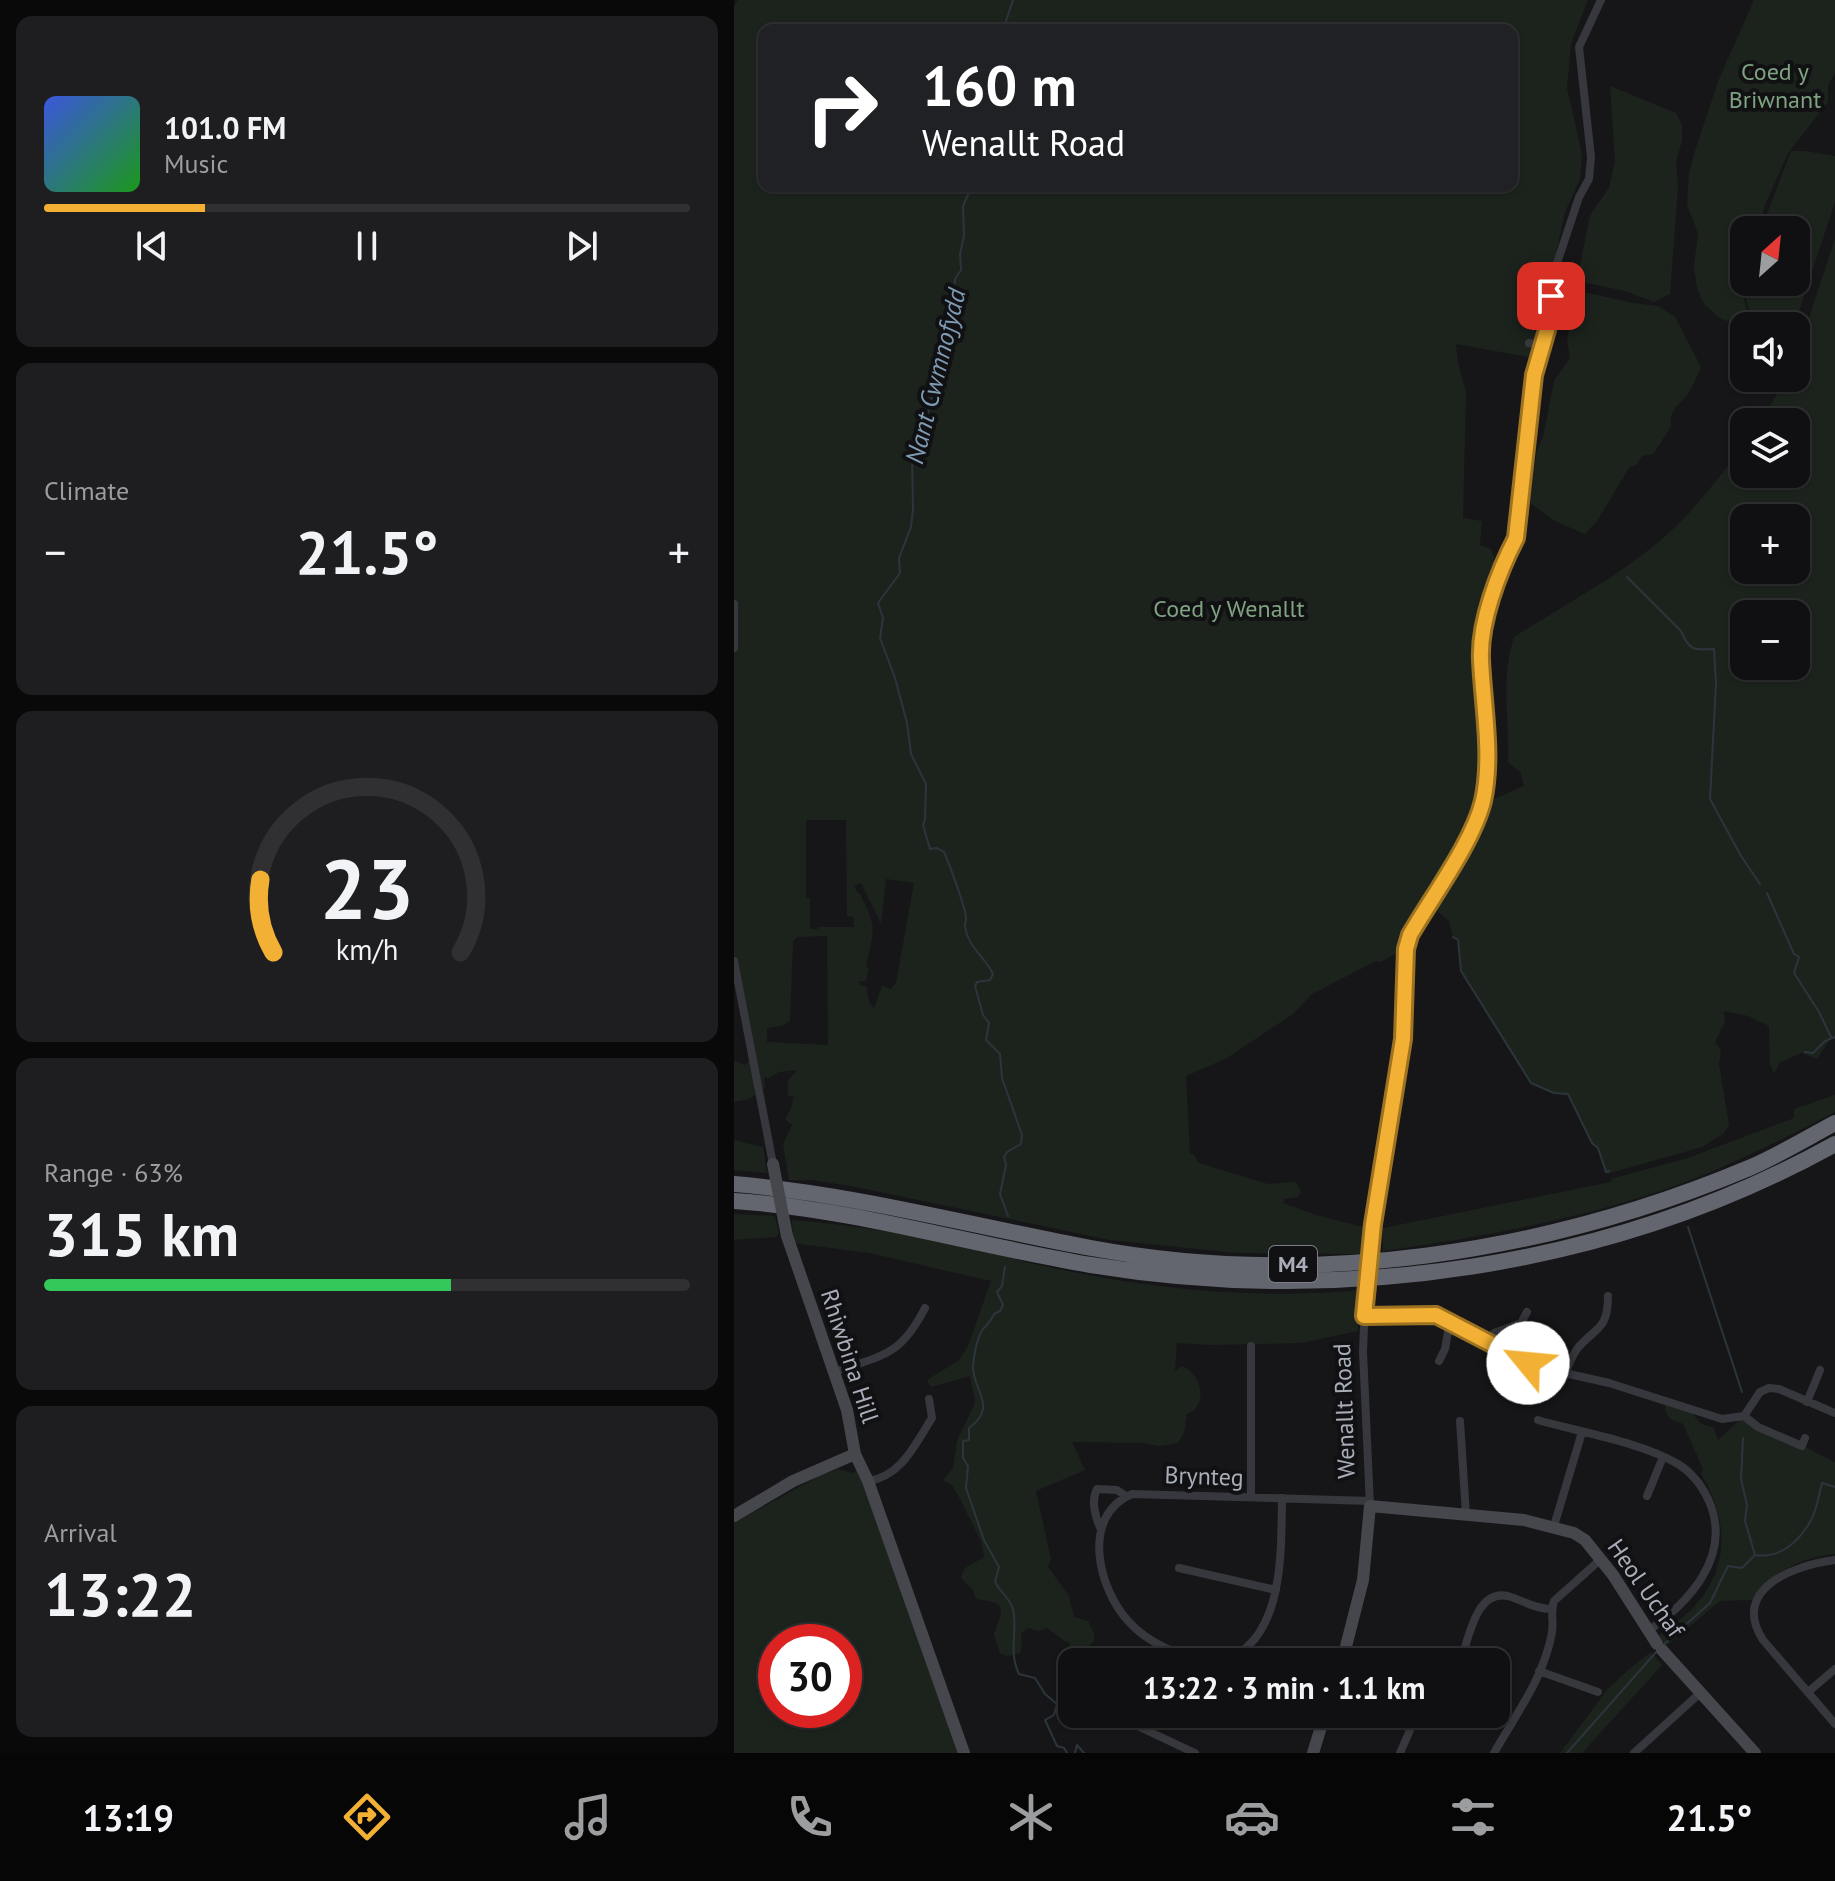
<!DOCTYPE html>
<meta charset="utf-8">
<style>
:root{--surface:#101012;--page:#1e1e20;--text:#f1f3f6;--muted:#9c9d9f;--line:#303032;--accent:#f2b134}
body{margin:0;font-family:"PT Sans",sans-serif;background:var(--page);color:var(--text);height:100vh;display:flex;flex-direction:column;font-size:30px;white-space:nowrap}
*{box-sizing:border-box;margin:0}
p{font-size:26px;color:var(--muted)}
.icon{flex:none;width:44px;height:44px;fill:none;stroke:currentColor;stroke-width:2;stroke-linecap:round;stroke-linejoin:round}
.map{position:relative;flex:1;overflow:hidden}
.side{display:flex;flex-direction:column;gap:16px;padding:16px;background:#09090a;width:734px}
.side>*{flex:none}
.banner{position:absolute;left:24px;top:24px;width:760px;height:168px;border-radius:16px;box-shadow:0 2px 6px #0004,0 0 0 2px var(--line);background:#202124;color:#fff;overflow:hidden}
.needle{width:52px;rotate:27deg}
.buttons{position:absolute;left:996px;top:216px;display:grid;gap:16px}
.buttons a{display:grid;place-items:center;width:80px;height:80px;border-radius:16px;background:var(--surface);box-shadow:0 2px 6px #0004,0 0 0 2px var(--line);font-size:40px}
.speed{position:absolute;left:24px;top:1624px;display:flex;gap:16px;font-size:40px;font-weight:700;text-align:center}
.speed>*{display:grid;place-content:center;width:104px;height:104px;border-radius:50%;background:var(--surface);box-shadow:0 2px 6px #0004,0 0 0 2px var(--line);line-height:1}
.speed .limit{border:12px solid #d22;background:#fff;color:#111}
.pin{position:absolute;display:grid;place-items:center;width:68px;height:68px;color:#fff;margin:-34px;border-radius:16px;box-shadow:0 4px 12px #0006}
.me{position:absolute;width:88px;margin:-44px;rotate:298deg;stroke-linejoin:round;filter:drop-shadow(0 0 6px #0008)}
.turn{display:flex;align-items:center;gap:28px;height:168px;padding:0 32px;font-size:36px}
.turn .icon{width:104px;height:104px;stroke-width:2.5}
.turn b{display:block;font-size:56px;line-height:68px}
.big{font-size:60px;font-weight:800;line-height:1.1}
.side .tile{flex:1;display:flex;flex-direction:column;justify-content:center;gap:12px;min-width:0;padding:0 28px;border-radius:16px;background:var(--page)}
.side .dial{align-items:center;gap:0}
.dial svg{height:208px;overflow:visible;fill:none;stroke:var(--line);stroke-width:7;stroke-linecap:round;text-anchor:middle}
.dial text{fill:var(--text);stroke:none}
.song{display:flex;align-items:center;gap:24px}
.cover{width:96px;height:96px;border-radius:12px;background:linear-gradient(135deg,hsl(230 70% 55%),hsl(120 70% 35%))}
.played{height:8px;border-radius:4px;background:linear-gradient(90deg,var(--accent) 25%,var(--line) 25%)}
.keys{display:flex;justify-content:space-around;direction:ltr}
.heat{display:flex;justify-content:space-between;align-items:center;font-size:44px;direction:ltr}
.charge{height:12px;border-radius:6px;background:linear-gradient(90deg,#34c759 63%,var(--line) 0)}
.trip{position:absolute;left:324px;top:1648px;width:452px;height:80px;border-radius:16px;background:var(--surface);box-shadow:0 2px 6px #0004,0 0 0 2px var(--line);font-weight:800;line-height:80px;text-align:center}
.tab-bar{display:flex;height:128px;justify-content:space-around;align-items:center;background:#060607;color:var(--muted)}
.tab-bar .icon{width:56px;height:56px}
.tab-bar .active{color:var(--accent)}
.tab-bar b{font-size:36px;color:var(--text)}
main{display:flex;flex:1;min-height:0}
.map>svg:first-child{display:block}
</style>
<main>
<section class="side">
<div class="tile">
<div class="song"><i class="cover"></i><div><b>101.0 FM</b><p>Music</p></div></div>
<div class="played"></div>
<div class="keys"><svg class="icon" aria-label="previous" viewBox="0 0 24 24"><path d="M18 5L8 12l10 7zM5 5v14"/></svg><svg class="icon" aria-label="pause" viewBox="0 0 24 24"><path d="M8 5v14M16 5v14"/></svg><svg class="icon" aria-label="next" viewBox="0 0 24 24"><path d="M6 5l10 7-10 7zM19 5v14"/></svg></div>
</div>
<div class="tile"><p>Climate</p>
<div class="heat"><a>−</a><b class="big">21.5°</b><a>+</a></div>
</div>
<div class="tile dial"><svg viewBox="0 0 100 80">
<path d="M14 69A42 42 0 1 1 86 69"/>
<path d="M14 69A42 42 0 0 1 9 41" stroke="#f2b134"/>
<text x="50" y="56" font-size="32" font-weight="700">23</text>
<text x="50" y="72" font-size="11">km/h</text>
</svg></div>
<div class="tile"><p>Range · 63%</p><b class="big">315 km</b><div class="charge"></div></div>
<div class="tile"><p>Arrival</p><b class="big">13:22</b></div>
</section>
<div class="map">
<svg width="1101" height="1753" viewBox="0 0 1101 1753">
<rect width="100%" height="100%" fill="#161618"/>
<path fill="#1c231d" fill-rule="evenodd" d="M4,0H854L837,44L833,88L848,155L846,179L831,212L799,358L722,344L724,363L732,392L729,518L748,521L746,545L757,549L761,560L742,613L739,640L741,685L751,710L749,800L672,949L646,962L642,961L578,994L559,1014L493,1058L452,1076L456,1154H459L465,1163L534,1184L562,1182L567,1191L564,1197L550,1199L549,1203L582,1215L633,1228L629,1254L501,1253L376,1240L122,1187L78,1180H55L49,1144L58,1125L51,1119L57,1109L60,1097L54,1095V1081L63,1070L45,1072L35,1078L30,1077L31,1088L15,1099L0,1102V1061L11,1065L19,1057L0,961V7ZM30,30H778V186H30ZM72,820H112L113,916L119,917L120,927H84V929H76V898H72ZM152,879L180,883L162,983L157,989L148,986L140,1008L135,1002L133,987L126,985L125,981H132L135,968L132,967C140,927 144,931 126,894L122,891L121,886L127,883L147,923ZM93,936L94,1045L33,1042V1028L50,1025L56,1021L59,941L63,937Z
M1020,0H1101V73L1094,85V102L1054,153L1031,205L1024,230H1010V281L1008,291L1013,311L1009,323L1003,324L987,319L970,304L963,289L960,266L964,233L953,205L955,172L961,151L985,79Z
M876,86L942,113L948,125V141L942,161L944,186L936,294L920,302L891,291L843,281L856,215L875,188L881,161Z
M1057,151H1071L1101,156V202L1060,326H1020L1012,300L1016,282H1062V230H1027Z
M1101,239V1037L1097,1038L1083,1059L1067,1053L1046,1062L1040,1074L1036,1064L1035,1026L1014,1016L990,1011L991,1021L981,1043L987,1050L985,1064L995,1125L989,1134L968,1147L873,1174L864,1148L858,1143L835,1094L820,1093L797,1083L727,971L724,940L719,937L715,921L702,910L743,841L753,802L790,786L787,773L774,762C776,716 766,684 780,637C833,603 892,573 938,530C965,505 987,474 1010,446V474H1062V422H1027L1052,378H1062V357ZM1010,518H1062V570H1010ZM1062,614V666H1010V614Z
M841,290L899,303L924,306L941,317L967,367C963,375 960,384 955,392C946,406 935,408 937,427L919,454L908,456L903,464L895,468L863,521L851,534L821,521L796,503L803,449L809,437L820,381L836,358L833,340Z
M1101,1095V1112C1047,1140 992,1168 935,1188C842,1220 747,1237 649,1251V1228L877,1182V1179L954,1158L1060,1118V1109Z
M0,1140L29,1147L33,1173L0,1170Z
M0,1214L41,1216L45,1234L41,1237L0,1240Z
M58,1220C120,1225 184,1235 245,1249C267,1254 288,1262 310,1266C414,1289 520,1300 626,1290L624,1331L567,1343L475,1345L443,1343L441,1371L448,1366C467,1374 476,1405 453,1414L450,1433L444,1443L425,1446L410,1443L338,1442L351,1470L302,1491L317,1559L314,1567L335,1596L340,1617L354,1621L360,1633V1641L352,1650L354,1662H338V1672L335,1641L332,1642L313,1628L304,1631L294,1628L287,1633L288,1645L286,1653L273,1656L266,1653L260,1634C270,1607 274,1603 242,1599L239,1590L227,1578L231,1568L250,1557L247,1541L224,1495L218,1485L209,1480L219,1468L223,1441L241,1403L236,1376L197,1387L193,1380L225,1360L234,1346L257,1281L135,1253L59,1243Z
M932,1402L955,1409L966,1423L980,1428L984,1440L1010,1416L1101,1462V1554C1065,1557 1040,1572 1018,1600L986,1601L932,1646L924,1636C936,1627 949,1618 959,1608C997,1568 994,1518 967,1474L969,1469L949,1424L936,1419L931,1411Z
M128,1468L230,1753H0V1523L87,1475L104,1469L119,1473ZM42,1642H110V1710H42Z
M917,1652L928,1665L848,1753H826L873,1690L895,1669Z"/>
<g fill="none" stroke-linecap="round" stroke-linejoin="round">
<path stroke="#2c353c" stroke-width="2" d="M269,30L279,0
M238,186L229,206L230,236L226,254L227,270L221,279L218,313L212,327L215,341L207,358L190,429L178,456L179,509L177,527L165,558L166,573L144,603L149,618L146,638L161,678L173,723L177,754L192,784L191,819L189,825L196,849L203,848L210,852C214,861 233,911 232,919C232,921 231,923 231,925C232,946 254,960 259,974L256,980L243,982L241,986L249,1015L255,1023L252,1040L266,1054L268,1078L288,1135L287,1144L273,1152L270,1157L272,1165L266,1194L274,1216
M893,577L947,631C956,653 962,649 980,649L982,683L976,799L1007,856L1026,884
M1033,893L1060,954L1065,957L1060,973L1085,1012L1097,1037
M719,937L724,940L727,971L797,1083L820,1093L834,1094L858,1143L864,1148L872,1172L875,1171
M1071,1052L1079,1053L1091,1041L1101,1037
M954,1227L1008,1392
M271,1267L268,1286L263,1292L269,1305L266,1311L260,1314C257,1321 254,1324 249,1329C243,1338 240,1356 239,1366C238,1390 265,1406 235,1428V1440L229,1441V1458L234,1466L232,1488L250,1540L265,1567L261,1582C266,1592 276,1598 279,1609C284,1633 274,1651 285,1674L301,1678L311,1694L323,1704L320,1715L311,1720L323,1746L330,1748L333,1753
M1009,1438L1007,1479L1013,1505L1011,1521L1021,1555
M928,1646L976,1603L994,1566L1008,1568L1021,1555C1046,1559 1065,1542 1077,1520C1083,1510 1085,1494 1088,1483L1101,1487
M341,1753L343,1745L350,1753
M833,1753L924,1650"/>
<path stroke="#37383d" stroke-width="8" d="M795,343L808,345
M0,604V648
M0,961L39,1164
M639,1224L669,1039L672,949L676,935C690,911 705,886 719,861C730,842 743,823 749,801C759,756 749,705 747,660C745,622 765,571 782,538L800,375L813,330L823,263L845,197L855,179L857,157L845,47L867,0
M631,1300L629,1352L636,1505
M630,1316L702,1315L804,1367L875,1383L988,1419L1010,1416L1026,1392L1035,1388L1045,1389L1101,1413
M752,1341L760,1333L787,1323L793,1312
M517,1346V1497
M705,1361L711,1349L716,1321
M100,1372C148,1355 166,1357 191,1308
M831,1373C835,1365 838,1356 843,1349C861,1327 874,1331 874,1296
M1073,1402L1086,1370
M1010,1416L1024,1427L1068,1446L1071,1438
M804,1420C845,1432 907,1442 944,1464C960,1474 970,1488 977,1506C996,1559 954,1603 914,1631
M726,1421L732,1515
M134,1481C168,1476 181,1444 198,1418L195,1399
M913,1496L929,1457
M820,1526L848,1432
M367,1529C361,1518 357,1500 363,1489L383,1490L392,1496
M1101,1560C1060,1565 996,1589 1029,1640L1101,1724
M445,1568L542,1590
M467,1662C442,1653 414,1643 396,1623C364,1590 346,1516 398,1494L636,1501
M485,1662C551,1645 547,1552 548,1498
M726,1662C735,1640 741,1589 774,1596C788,1600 801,1609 817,1609
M805,1671L864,1692
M1074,1692L1101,1669
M378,1714L461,1753
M666,1753L683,1714
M760,1753C782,1714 810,1678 818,1632C820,1621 816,1612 820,1601L867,1559
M900,1753L965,1694"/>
<path stroke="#45474d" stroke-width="12" d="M53,1236L113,1410L121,1454L134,1481L230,1753
M0,1516L59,1481L121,1454
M928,1650L1021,1753
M608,1662L629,1580L636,1506L790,1520L840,1533L851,1540L879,1575L923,1644
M579,1753L591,1714"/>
<path stroke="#63666e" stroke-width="16" d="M0,1184C121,1194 238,1226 357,1248C578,1289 810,1254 1015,1168C1045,1155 1073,1138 1101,1123
M0,1201C121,1209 237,1245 357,1265C608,1306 878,1268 1101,1144"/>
<path stroke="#37383d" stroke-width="8" d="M631,1300L639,1224"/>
<path stroke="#45474d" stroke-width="12" d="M39,1164L53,1236"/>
</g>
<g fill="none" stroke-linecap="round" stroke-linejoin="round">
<g stroke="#9d7322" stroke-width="20">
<path id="route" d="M794,1363L702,1315L630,1316L639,1224L669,1039L672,949L676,935C698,897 739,842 749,801C759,756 749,705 747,660C745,622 765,571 782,538L800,375L813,330L817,296"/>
</g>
<use href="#route" stroke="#f2b134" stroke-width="14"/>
</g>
<g text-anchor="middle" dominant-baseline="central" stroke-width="8" stroke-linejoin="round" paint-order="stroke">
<rect fill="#111113" stroke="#7b7e86" stroke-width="2" x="535" y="1246" width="48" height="36" rx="6"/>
<g font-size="22" font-weight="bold" fill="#a8adb8">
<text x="559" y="1264">M4</text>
</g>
<g font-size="24" fill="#7fa381" stroke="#111113">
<text x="1041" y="71">Coed y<tspan x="1041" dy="28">Briwnant</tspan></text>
<text x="495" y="608">Coed y Wenallt</text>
</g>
<g font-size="24" fill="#a8adb8" stroke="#111113">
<text transform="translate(116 1356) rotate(72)">Rhiwbina Hill</text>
<text transform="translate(610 1411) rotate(-92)">Wenallt Road</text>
<text transform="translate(470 1476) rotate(2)">Brynteg</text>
<text transform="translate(912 1588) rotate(55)">Heol Uchaf</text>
</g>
<g font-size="26" font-style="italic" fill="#7f9bb3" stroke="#111113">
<text transform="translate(201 376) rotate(-76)">Nant Cwmnofydd</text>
</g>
</g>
</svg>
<div class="buttons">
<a><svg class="needle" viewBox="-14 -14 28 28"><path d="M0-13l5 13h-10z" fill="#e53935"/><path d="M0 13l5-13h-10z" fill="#9c9d9f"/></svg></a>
<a><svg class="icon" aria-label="sound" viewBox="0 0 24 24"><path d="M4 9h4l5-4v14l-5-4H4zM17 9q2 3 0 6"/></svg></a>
<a><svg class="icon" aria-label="layers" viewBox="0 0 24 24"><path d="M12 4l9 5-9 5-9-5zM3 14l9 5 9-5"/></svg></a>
<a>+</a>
<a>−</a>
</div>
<div class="speed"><div class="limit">30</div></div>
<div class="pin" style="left:817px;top:296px;background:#d93025"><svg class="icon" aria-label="arrive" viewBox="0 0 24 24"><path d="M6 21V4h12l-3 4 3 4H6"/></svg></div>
<svg class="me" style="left:794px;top:1363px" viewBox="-20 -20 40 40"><circle r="19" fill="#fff"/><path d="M0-13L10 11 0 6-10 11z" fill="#f2b134"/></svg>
<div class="trip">13:22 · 3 min · 1.1 km</div>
<div class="banner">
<div class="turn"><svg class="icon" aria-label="right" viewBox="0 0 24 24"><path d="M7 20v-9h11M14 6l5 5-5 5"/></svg><div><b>160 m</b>Wenallt Road</div></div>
</div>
</div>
</main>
<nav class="tab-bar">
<b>13:19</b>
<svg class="icon active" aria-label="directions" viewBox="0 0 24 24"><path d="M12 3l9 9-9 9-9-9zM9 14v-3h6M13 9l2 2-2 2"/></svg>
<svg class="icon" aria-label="music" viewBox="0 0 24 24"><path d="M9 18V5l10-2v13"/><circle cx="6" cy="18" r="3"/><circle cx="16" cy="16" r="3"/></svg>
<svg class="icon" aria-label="phone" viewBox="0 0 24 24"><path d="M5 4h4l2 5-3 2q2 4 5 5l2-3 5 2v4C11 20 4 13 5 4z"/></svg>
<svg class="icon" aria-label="climate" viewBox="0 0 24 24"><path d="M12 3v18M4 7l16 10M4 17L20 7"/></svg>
<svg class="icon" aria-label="car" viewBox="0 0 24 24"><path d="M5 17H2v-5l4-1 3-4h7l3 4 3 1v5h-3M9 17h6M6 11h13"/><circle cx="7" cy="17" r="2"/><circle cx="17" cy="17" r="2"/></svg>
<svg class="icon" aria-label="filters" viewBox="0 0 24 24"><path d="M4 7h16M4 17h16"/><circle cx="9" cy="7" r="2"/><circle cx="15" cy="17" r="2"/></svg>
<b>21.5°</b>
</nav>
